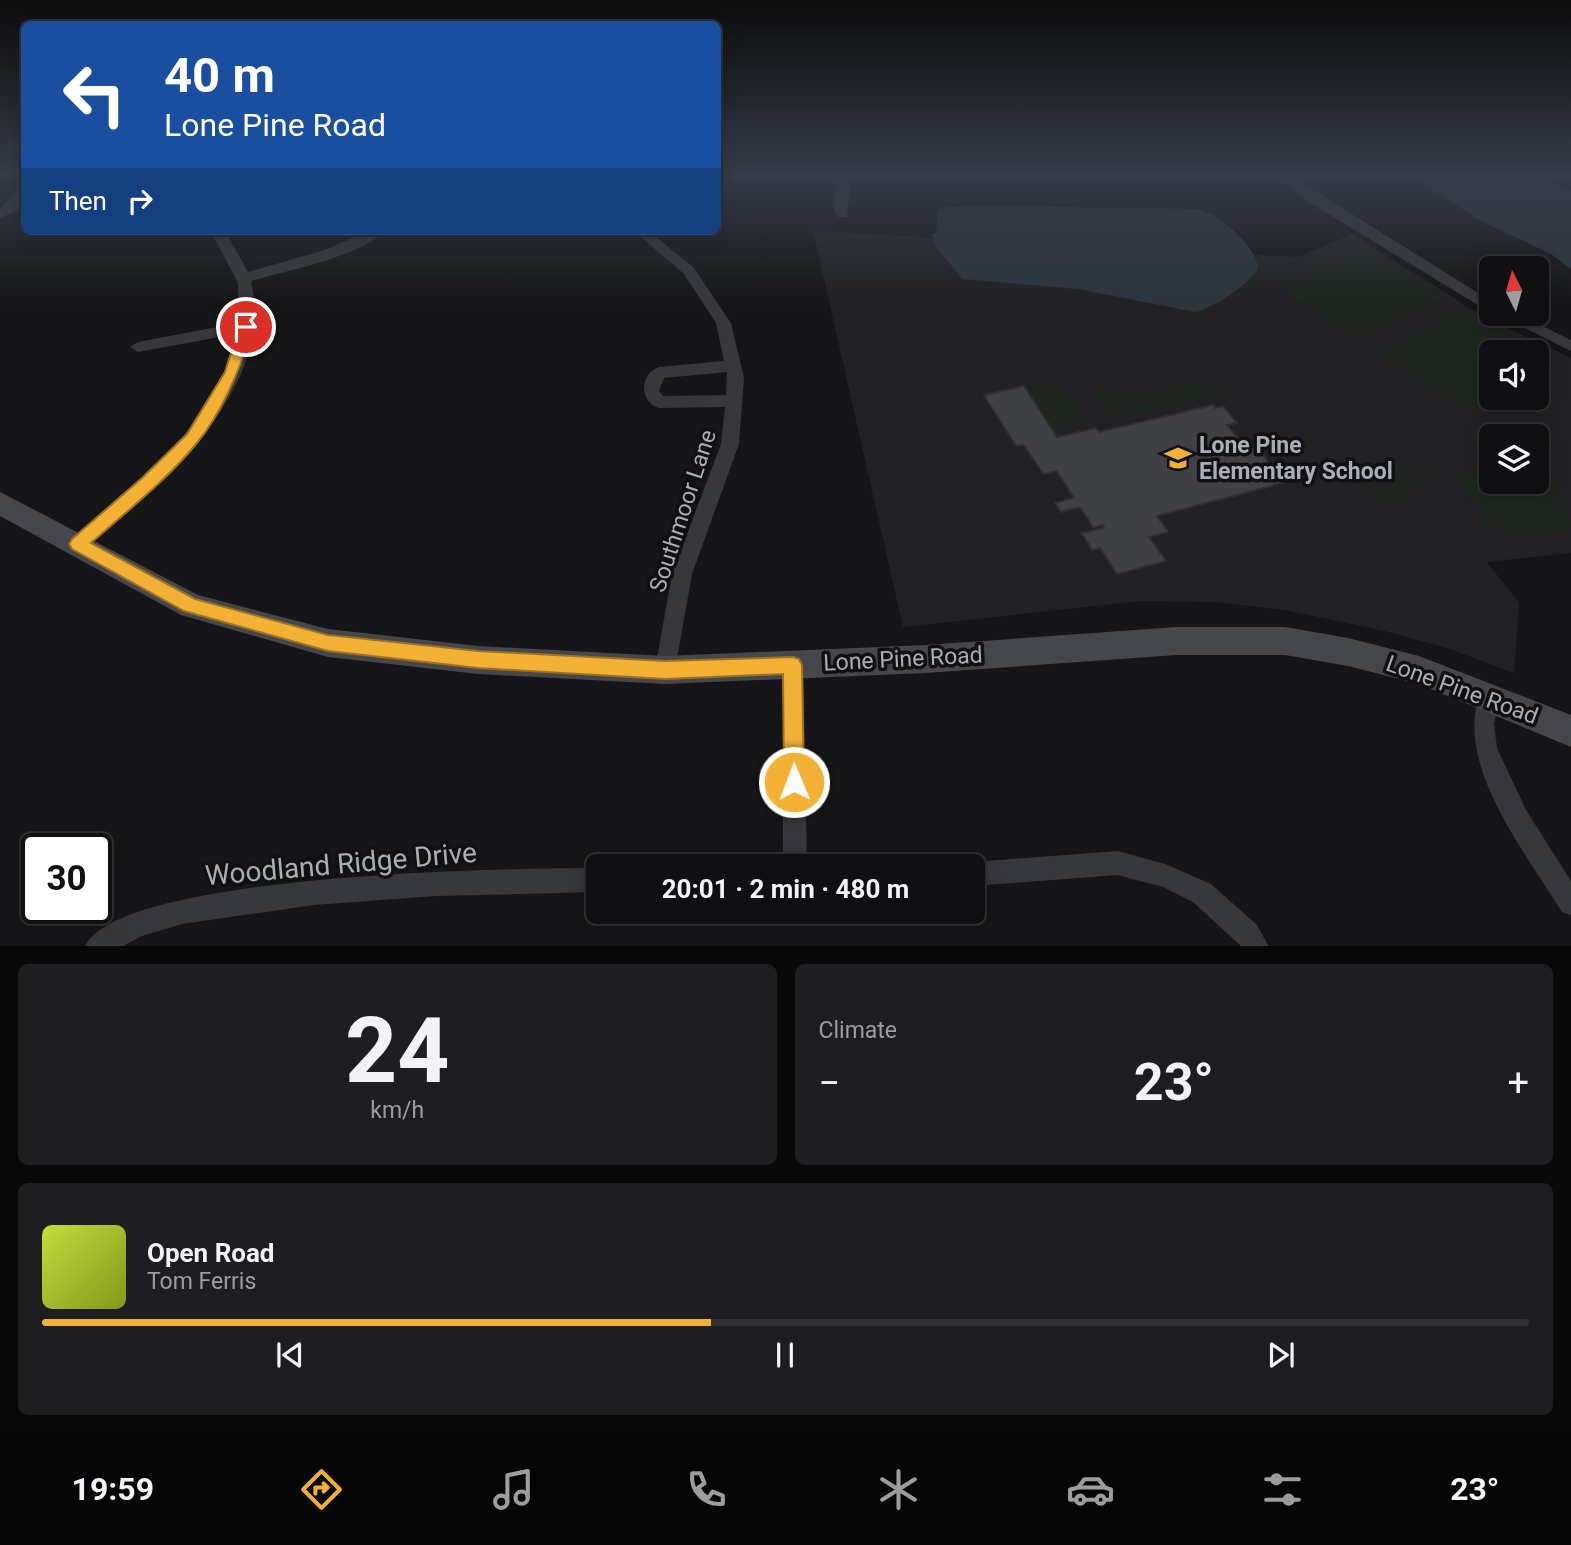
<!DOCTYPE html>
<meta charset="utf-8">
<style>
:root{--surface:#101012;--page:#1e1e20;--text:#f1f3f6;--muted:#9c9d9f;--line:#303032;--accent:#f2b134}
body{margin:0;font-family:Roboto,sans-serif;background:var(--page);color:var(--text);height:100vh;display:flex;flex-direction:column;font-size:26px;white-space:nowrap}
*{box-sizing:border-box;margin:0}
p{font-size:23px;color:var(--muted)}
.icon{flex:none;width:38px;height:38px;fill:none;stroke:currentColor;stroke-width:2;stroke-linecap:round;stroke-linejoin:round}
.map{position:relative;height:946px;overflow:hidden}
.panel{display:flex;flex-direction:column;gap:18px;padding:18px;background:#09090a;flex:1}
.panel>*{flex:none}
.top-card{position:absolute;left:21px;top:21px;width:700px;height:214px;border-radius:10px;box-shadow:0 4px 18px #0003,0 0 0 2px var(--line);background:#1a4fa0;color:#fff;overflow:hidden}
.needle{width:46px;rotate:355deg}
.buttons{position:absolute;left:1479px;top:256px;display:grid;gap:14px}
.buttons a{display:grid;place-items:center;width:70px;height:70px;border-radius:10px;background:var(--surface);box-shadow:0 4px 18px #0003,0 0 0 2px var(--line);font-size:35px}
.speed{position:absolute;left:21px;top:833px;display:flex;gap:14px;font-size:35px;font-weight:700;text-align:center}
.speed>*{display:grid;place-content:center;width:91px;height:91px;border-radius:50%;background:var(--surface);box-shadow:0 4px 18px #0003,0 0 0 2px var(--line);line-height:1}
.speed .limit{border:4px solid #111;border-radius:10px;background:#fff;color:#111}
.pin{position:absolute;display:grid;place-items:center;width:60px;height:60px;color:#fff;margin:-30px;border:4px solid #fff;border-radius:50%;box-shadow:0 2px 7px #0007}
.me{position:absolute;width:77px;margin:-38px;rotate:359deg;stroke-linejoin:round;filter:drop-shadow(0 0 5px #0008)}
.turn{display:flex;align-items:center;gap:24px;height:147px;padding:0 28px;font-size:32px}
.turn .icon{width:91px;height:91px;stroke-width:2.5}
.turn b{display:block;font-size:49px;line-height:60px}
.then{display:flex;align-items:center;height:66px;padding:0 28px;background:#0003;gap:14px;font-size:26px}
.big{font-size:52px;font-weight:700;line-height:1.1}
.panel .card{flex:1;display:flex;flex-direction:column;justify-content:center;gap:10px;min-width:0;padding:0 24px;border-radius:10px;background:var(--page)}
.panel .dial{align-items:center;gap:0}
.dial b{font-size:91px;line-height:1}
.song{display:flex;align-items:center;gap:21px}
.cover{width:84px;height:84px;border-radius:10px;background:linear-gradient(135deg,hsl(70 70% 55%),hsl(70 70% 35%))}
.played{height:7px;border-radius:4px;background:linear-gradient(90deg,var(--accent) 45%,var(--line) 45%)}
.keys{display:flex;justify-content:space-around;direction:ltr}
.heat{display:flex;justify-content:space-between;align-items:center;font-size:38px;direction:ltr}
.panel .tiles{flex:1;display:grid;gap:18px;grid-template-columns:1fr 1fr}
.card:last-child{grid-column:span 2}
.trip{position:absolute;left:586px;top:854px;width:399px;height:70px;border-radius:10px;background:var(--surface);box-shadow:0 4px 18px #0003,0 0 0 2px var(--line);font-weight:700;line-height:70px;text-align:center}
.tabs{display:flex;height:112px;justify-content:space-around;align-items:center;background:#060607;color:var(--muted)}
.tabs .icon{width:49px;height:49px}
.tabs .on{color:var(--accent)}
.tabs b{font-size:32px;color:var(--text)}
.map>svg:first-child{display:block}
</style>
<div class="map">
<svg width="1571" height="947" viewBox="0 0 1571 947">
<rect width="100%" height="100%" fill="#161618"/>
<path fill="#222225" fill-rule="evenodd" d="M813,231L1298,257L1352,234L1484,317L1571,358V553L1487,562L1519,603L1514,673L1447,648L1385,631L1285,610L1216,602L1140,601L903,627ZM1491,352H1536V397H1491ZM1491,436H1536V481H1491Z"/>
<path fill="#1e261f" d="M1368,249L1445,295L1360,342L1283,291Z
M1462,306L1552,360L1537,369L1536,352H1491L1492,397L1468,413L1378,353Z
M1205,380L1212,383L1221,395L1111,419L1093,392L1117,385L1137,395Z
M1061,381L1089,422L1053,431L1026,389Z
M1409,462L1420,467L1426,477L1424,483C1408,484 1400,482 1390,469L1394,463Z
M1491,462V481H1536L1537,474C1560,486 1571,504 1571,529L1511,537L1493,529L1453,475Z
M1399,484L1410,500L1378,502L1369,487Z"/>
<path fill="#2c353c" d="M1405,173H1531L1547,183L1571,190V269L1551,254L1483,222Z
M1004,206L1199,209C1221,216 1254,244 1258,267C1252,283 1212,309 1195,312L1078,289L962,279L934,244L935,238L931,235L936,233L938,210L946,207Z"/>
<path fill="#404145" stroke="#303034" stroke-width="2" d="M1024,386L1057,437L1096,428L1099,432L1213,405L1215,408L1223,406L1237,423L1227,425L1242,443L1249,442L1257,451L1260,450L1283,483L1157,516L1168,532L1149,537L1166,561L1117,574L1100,548L1092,550L1082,533L1104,528L1103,525L1093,527L1080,507L1061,512L1055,503L1074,498L1057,471L1043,474L1024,445L1016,446L984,395Z"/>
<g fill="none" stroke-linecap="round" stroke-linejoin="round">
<path fill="#37383d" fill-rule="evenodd" d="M825,173L842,177L847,173H862L850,183L847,217H837C832,206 835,195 837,183L821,180L819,177Z
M1271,173H1286L1491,301V313L1309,202Z
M24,188V200L16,211L0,218V209L19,189Z
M211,231H225L248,272L325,250L368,231H385C361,256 286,271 251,281C276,393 158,485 85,549L78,552L71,549L69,544L71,539C138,482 217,425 236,334L138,352L130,347L138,342L239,323L238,283Z
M634,231H649L694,268L731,323L744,378L739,444L692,574L675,670L672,677L665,680L658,677L655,670L672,574L721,444L725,407L659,408C639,402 639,374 659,367L724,361L716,323L684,274ZM727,372L726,395L663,396L659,391L664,378Z
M1495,313H1515L1571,340V351Z
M793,656L800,658L803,665L807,866H783V665L786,658Z
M1489,686L1496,689L1500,696L1494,724L1497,748L1526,810L1571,881V915L1562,912C1526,853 1450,760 1482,689Z
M1118,851L1165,864L1211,884L1257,925L1269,947H1242L1193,902L1163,887L1118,875L973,886V866H964L973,862Z
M598,868V892L436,896L314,905L182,924L142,936L121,947H85C115,873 518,868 598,868Z"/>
<path fill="#45474d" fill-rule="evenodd" d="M0,492L198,595L328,629L478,646L665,656L926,645L1177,627H1285L1348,638L1419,656L1571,715V747L1419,684L1348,666L1285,655H1177L926,673L665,684L478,674L328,657L181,615L0,516Z"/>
</g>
<linearGradient id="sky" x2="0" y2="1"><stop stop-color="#0c0c0d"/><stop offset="0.57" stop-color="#363c48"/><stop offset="1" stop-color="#363c48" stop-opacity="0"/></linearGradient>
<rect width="1571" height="306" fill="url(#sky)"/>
<path fill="#f2b134" stroke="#9d7322" stroke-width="2" d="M246,322L253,327C241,367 224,410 197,443C167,480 127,511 91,543L195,599L328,635L478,651L665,661L793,657L799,659L802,665L804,782L801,790L794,793L787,790L784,782L783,674L665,679L478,668L328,651L184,611L72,549L69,544L72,539L142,478L187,434L225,372L239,327Z"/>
<defs>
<g id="school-bare" transform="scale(2.1)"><path d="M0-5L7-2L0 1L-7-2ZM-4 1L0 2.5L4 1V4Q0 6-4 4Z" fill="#f2b134" stroke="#111113" stroke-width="2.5" paint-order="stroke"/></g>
</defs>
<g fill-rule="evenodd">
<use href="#school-bare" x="1178" y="458"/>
</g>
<g text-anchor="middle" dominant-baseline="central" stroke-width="7" stroke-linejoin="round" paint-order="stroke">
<g font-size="23" font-weight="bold" fill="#a8adb8" stroke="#111113" text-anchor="start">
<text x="1199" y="445">Lone Pine<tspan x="1199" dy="26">Elementary School</tspan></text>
</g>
<g font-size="23" fill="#a8adb8" stroke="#111113">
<text transform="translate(683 511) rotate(-72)">Southmoor Lane</text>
<text transform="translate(903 659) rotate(-3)">Lone Pine Road</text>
<text transform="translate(1462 690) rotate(20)">Lone Pine Road</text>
</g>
<g font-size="28" fill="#a8adb8" stroke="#111113">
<text transform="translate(341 864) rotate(-5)">Woodland Ridge Drive</text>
</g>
</g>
</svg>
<div class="buttons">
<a><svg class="needle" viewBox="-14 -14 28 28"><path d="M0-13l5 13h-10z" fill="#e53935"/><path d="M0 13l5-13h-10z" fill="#9c9d9f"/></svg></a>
<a><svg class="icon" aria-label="sound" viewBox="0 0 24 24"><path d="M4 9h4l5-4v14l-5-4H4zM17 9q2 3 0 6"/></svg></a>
<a><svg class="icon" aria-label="layers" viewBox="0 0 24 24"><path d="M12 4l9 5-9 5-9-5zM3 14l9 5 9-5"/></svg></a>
</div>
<div class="speed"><div class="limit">30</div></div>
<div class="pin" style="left:246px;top:327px;background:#d93025"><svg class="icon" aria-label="arrive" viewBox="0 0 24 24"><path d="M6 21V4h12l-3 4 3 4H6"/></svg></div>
<svg class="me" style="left:794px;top:782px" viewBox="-20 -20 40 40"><circle r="17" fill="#f2b134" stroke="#fff" stroke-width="3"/><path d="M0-11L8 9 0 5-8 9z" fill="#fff"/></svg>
<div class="trip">20:01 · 2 min · 480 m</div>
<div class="top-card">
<div class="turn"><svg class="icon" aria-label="left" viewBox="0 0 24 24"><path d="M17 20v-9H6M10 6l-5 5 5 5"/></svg><div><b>40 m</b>Lone Pine Road</div></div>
<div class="then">Then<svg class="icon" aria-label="right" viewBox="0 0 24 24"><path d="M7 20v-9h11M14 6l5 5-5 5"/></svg></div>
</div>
</div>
<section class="panel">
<div class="tiles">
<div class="card dial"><b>24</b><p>km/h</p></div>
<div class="card"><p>Climate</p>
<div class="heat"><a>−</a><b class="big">23°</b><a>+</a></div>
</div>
<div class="card">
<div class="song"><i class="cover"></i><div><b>Open Road</b><p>Tom Ferris</p></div></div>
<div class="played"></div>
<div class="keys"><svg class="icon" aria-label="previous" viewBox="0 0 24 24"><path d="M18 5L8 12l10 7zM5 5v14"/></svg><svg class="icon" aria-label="pause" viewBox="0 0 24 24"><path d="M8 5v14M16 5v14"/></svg><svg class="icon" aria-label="next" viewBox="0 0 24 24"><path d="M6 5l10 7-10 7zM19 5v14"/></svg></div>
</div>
</div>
</section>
<nav class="tabs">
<b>19:59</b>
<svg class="icon on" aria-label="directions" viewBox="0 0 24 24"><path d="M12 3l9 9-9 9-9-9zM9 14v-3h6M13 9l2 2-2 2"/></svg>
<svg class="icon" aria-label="music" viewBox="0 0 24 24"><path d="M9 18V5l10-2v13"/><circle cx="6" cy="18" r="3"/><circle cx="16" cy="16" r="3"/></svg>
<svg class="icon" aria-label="phone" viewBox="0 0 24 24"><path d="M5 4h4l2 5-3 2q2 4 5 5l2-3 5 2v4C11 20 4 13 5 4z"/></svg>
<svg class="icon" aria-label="climate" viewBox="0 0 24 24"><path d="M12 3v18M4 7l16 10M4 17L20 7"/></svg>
<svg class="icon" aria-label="car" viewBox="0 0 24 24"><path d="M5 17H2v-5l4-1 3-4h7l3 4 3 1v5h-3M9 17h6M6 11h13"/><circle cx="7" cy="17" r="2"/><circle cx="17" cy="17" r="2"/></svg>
<svg class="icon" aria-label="filters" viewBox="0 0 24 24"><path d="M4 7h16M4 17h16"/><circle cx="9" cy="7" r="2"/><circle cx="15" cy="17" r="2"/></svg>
<b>23°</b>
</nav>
